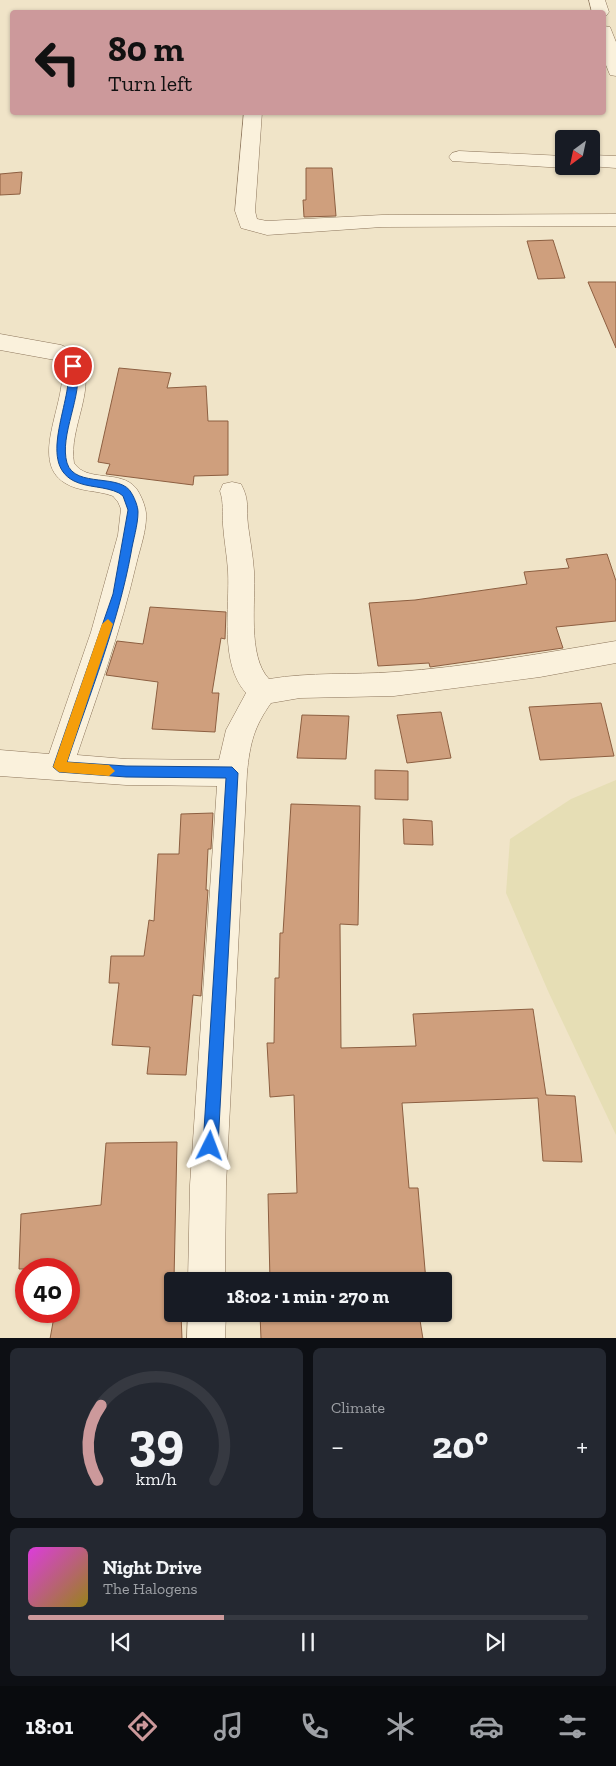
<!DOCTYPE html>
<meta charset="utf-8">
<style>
:root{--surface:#171b24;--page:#242831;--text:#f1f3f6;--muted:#9ea1a6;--line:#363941;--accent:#cc999b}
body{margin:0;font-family:"Zilla Slab",serif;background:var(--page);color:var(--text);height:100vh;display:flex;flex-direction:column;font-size:19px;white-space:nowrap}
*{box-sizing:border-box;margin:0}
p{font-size:16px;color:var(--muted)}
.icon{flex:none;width:28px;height:28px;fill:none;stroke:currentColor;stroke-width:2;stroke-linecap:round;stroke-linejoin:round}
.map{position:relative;height:1338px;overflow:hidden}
.side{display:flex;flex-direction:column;gap:10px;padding:10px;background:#0d0f14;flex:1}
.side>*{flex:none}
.hud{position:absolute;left:10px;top:10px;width:596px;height:105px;border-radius:5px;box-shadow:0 1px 4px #0004;background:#cc999b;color:#111;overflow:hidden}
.needle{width:32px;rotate:213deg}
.buttons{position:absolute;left:555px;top:130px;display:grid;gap:10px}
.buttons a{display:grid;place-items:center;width:45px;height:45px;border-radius:5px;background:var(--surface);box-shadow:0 1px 4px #0004;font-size:25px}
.speed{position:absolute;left:15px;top:1258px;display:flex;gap:10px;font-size:25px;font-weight:700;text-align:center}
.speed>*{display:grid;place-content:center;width:65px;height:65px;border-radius:50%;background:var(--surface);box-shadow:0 1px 4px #0004;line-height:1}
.speed .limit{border:8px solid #d22;background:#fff;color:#111}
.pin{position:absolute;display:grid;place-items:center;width:42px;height:42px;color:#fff;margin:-21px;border:2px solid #fff;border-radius:50%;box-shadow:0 1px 5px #0007}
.me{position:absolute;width:55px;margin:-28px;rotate:3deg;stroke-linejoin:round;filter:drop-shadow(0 0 4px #0008)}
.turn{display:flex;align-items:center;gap:18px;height:105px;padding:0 15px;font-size:22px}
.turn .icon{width:65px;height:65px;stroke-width:2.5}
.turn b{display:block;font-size:35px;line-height:42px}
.big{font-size:38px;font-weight:700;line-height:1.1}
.side .tile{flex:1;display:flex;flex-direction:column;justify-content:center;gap:8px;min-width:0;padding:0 18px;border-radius:8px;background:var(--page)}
.side .dial{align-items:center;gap:0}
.dial svg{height:130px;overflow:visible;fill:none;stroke:var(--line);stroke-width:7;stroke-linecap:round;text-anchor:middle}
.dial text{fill:var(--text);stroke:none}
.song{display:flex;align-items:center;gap:15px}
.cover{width:60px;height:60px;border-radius:8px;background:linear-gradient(135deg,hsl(300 70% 55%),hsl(50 70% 35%))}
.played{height:5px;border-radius:2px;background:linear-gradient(90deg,var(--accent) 35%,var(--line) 35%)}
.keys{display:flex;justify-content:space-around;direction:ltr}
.heat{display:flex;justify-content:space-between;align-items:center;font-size:28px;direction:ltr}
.side .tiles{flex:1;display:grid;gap:10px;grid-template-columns:1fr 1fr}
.tile:last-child{grid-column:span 2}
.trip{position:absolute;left:164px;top:1272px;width:288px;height:50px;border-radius:5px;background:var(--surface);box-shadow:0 1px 4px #0004;font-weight:700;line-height:50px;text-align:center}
.dock{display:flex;height:80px;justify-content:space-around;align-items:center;background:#090b0e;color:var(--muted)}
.dock .icon{width:35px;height:35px}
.dock .selected{color:var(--accent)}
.dock b{font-size:22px;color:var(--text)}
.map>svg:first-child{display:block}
</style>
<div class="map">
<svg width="616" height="1339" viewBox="0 0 616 1339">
<rect width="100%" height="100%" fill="#f0e4c8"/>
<path fill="#e6deb5" d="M616,780V1135L548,991L506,893L510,839L571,799Z"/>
<path fill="#cf9f7d" stroke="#8d5f41" d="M306,168H332L336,216L304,217L303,200H306Z
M22,172L20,194L0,195V174Z
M553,240L565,278L538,279L527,241Z
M588,282H616V348Z
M119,368L171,373L167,388L206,386L208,421H228V475L194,476L193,485L106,474L110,464L98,462Z
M607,554L616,581V621L556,627L563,648L430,667L429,663L378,666L369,603L415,600L527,584L524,572L569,568L566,559Z
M150,607L226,612L225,639L221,638L212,693H219L215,732L152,729L158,682L106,675L117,641L143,644Z
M601,703L614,756L540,760L529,707Z
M441,712L451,758L407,763L397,715Z
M302,715L349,716L346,759L297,758Z
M375,770L408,771V800L375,799Z
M291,804L360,806L358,925L340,924L341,1048L416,1046L413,1014L533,1009L546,1095L575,1096L582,1162L543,1161L538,1098L402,1103L409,1188H418L426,1281H270L268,1194L297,1193L294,1095L270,1097L267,1043H274L275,978H279L280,933H283Z
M213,813L211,849H208L206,890H208L201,996L193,995L186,1075L147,1074L150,1047L112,1045L119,983H109L111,956H144L149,920L154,921L158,854H179L181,814Z
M403,819L432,821L433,845L404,844Z
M177,1142L174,1280L180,1281H172V1314H181L182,1339H50L55,1311H69V1269H19L21,1214L101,1205L106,1143Z
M260,1314H419L423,1339H261Z"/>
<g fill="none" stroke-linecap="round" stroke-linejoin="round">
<g stroke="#8d765c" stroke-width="1">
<path id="minor" d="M589,0H605L609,12L606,16H604V12H592Z
M604,26L610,27L616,42V76L610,75L604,60Z
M244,112H262L255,211L257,219L267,221L382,215L616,214V226L382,227L267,235L241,228L235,211Z
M459,151L564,156V166H570L564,168L452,161L449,157L452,153Z
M591,155L616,156V168L589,166H591Z
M0,334L61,345L79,353C99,387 68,427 74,463C87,483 120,469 136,488C141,495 145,505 146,513C147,530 140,548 136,565C121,630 98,693 77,755L126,759L219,760L226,730L246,693C219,663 230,608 228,571C227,555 224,540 223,525C222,512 224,503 220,491L223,484L232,482L241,484C250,501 246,508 248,525C250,540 253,556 254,571C256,601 247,656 269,679C310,672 352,675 394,672C468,667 543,653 616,641V663L540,677L394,696L300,698L271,703C254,727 250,743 247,773L226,1185L225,1281H188L190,1185L217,786L126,785L0,776V750L49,754L91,632L118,535L121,509L118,502L113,496C97,490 79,492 65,483C27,460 70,398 61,363L55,360L0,350Z
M188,1314H226L225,1339H187Z"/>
</g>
<use href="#minor" fill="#faf1dc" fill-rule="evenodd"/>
</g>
<path fill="#1a73e8" stroke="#114b97" d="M73,362L77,366C83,396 59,435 67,463C75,489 122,472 132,494C135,499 138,507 138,512C138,525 133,540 131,553C118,624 90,693 67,762L126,766L232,767L238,773L218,1146L216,1151L210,1153L205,1151L203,1146L226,778L126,777L59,772L53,767L113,594L128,510L123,496L119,493C105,486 88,488 74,481C36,462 74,399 68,366Z"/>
<path fill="#f59e0b" d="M108,619L113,624L67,762L109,765L115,771L109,776L59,772L53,767L102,624Z"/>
</svg>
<div class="buttons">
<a><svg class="needle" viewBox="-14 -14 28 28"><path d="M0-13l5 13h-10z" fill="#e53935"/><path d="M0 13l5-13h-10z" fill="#9ea1a6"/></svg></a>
</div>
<div class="speed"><div class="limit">40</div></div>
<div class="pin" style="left:73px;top:366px;background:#d93025"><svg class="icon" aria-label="arrive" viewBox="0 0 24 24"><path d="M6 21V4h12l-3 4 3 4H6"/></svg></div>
<svg class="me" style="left:210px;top:1146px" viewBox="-20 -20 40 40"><path d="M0-17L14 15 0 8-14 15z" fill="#1a73e8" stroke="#fff" stroke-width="4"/></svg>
<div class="trip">18:02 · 1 min · 270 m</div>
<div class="hud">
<div class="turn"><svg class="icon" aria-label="left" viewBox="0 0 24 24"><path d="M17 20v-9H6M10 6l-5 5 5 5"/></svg><div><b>80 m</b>Turn left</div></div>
</div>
</div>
<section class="side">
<div class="tiles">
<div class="tile dial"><svg viewBox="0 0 100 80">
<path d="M14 69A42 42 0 1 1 86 69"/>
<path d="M14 69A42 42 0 0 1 16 23" stroke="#cc999b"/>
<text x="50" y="56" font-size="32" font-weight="700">39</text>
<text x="50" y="72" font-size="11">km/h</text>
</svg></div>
<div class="tile"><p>Climate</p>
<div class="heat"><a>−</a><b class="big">20°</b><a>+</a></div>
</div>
<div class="tile">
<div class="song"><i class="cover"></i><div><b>Night Drive</b><p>The Halogens</p></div></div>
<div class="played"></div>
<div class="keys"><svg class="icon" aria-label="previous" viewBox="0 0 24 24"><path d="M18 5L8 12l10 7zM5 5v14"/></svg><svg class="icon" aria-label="pause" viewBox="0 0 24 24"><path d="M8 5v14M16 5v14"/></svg><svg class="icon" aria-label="next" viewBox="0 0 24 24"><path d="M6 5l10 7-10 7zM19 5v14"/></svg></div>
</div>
</div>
</section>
<nav class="dock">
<b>18:01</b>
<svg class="icon selected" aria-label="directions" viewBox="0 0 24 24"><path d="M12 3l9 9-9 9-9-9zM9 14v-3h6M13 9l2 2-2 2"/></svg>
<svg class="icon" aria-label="music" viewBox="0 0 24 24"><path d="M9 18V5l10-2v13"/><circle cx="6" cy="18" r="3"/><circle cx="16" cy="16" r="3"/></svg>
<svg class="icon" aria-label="phone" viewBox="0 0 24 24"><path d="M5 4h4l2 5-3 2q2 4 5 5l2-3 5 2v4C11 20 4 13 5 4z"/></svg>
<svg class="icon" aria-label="climate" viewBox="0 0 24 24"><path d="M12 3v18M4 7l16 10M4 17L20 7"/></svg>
<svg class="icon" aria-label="car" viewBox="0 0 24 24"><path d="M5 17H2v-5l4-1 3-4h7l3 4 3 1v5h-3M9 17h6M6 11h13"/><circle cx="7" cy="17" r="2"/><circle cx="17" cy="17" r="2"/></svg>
<svg class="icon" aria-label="filters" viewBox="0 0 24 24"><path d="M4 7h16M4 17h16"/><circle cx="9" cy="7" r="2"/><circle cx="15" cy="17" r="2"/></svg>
</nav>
